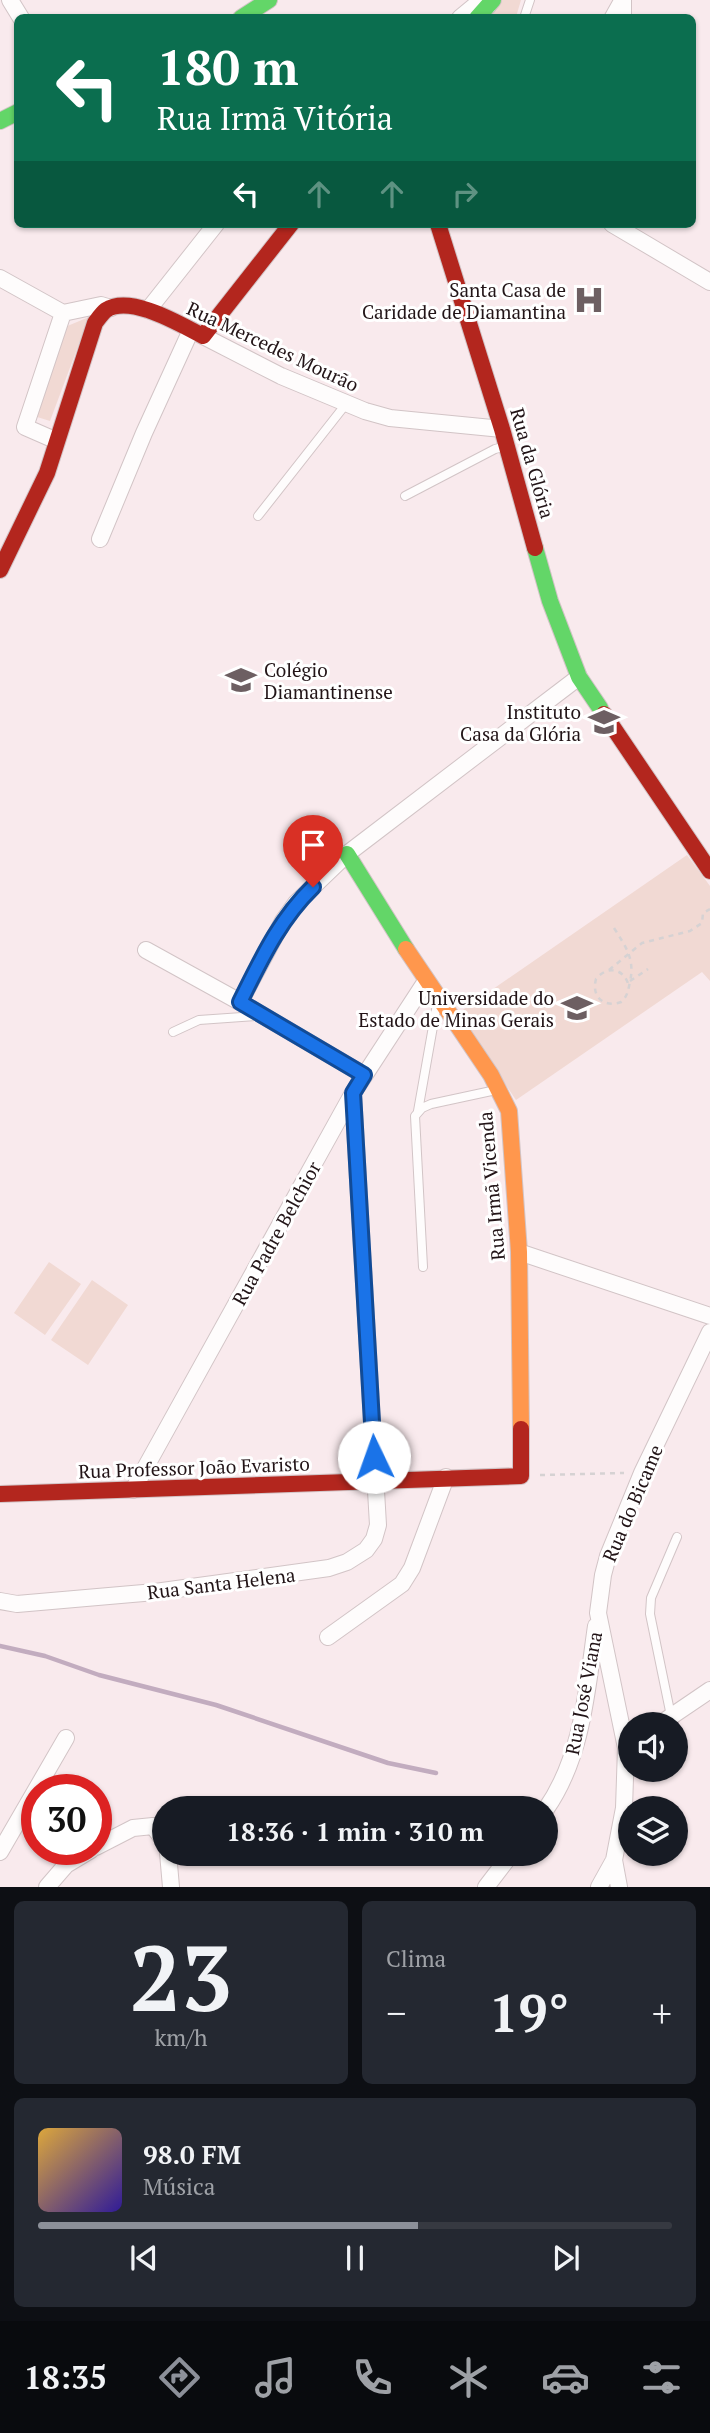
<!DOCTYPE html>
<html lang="pt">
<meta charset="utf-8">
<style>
:root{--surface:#171b24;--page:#242831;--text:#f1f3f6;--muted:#9ea1a6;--line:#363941;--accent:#8c9099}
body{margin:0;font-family:"PT Serif",serif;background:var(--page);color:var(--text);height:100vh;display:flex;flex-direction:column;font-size:26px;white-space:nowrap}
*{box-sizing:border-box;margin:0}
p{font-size:23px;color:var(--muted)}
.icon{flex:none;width:38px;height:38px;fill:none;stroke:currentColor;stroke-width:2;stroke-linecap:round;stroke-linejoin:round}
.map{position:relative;height:1887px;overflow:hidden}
.side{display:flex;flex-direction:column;gap:14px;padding:14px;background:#0d0f14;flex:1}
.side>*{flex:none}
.top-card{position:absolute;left:14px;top:14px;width:682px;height:214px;border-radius:10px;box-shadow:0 2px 5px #0004;background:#0b6e4f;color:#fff;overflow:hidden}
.fabs{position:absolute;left:618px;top:1712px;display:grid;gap:14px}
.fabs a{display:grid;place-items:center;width:70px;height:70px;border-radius:50%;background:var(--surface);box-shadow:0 2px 5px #0004;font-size:35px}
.speed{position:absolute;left:21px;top:1774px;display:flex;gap:14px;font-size:35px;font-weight:700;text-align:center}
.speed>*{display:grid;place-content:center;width:91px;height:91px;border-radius:50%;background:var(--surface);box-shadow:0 2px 5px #0004;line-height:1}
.speed .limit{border:10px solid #d22;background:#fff;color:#111}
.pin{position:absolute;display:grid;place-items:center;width:60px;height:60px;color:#fff;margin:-72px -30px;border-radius:50% 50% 50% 0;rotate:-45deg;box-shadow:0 0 7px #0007}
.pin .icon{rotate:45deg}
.me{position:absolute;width:77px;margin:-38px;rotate:357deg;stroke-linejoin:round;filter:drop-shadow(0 0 5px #0008)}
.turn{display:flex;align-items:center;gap:24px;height:147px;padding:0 28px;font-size:32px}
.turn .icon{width:91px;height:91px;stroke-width:2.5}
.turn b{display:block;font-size:49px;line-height:60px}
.lanes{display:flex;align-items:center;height:66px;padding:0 28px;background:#0003;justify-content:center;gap:35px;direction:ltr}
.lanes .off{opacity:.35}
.big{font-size:52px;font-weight:700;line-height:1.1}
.side .card{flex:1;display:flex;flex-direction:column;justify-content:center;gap:10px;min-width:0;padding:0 24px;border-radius:10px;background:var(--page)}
.side .dial{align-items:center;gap:0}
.dial b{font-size:91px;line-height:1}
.song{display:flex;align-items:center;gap:21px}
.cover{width:84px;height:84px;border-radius:10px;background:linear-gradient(135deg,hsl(40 70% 55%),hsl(250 70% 35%))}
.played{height:7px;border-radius:4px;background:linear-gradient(90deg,var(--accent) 60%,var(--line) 60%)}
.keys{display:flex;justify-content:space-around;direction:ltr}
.heat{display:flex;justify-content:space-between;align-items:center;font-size:38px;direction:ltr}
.side .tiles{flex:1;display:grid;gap:14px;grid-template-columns:1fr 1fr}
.card:last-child{grid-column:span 2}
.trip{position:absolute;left:152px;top:1796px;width:406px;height:70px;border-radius:35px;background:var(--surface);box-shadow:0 2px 5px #0004;font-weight:700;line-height:70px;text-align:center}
.tab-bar{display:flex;height:112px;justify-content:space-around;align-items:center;background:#090b0e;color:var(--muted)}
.tab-bar .icon{width:49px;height:49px}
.tab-bar .selected{color:var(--accent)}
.tab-bar b{font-size:32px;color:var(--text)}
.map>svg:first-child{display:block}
</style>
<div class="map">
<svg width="710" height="1887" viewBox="0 0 710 1887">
<rect width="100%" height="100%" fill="#f9eaed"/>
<path fill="#f1d9d3" d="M502,0H521L516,17L486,18Z
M89,317L50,421L34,416L65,327Z
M687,855L710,886V981L702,972L516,1100L457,1014Z
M49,1262L81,1284L45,1335L14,1313Z
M92,1280L128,1305L88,1365L51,1340Z"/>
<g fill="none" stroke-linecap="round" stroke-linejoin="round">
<path stroke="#c2acbf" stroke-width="4.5" d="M0,1646L45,1656L99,1675L216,1705L388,1763L436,1773"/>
<g stroke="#d2c4c6" stroke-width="10">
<path id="lane" d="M524,18L530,0
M608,18L618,0
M405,496L495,449L503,447
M258,516L346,404
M173,1032L199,1020L257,1016
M418,1111L437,1004
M423,1267L415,1116L422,1108L431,1104L496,1090
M671,1716L650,1614L651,1598L677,1537"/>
</g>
<g stroke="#d2c4c6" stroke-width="18">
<path id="street" d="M10,0L21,18
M623,0V18
M460,18L478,3L488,6
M612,224L710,282
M0,278L63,313L101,305L111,308
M148,310L216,224
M203,336L281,376L365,411L390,418L502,429
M57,441L25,427L63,313
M100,539L144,433L191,330
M146,950L240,1002L364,1075
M240,1002L283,921L296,903L347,854L579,677
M519,1252L710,1316
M133,1490L353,1093L426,981
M0,1601L17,1604L155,1592L329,1568L347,1562L366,1550L374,1539L378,1525L353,1093
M328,1637L402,1584L412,1568L446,1477
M660,1724L710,1690
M546,1809C583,1756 587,1688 596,1626
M96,1847L133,1828L153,1826L164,1841
M0,1852L66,1738
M168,1853L171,1887
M614,1860L619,1887
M47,1887L66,1865L91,1850
M486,1887L512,1853
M599,1887L614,1860L624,1808L626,1748L598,1613L603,1575L608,1556L642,1473L710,1332"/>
</g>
<g stroke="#d2c4c6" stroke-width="18">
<path id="fast" d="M241,18L269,0
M477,18L493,0
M0,121L18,112
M535,548L550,601L579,677L600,708
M347,854L406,949"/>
</g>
<g stroke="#d2c4c6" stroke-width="18">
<path id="slow" d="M406,949L491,1075L509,1111L519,1252L521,1429"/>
</g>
<g stroke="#d2c4c6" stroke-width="18">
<path id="jam" d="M438,224L502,429L535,548
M0,570L47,473L95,323C98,319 102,313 106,310C131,294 181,325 203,336L291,224
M604,714L710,871
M0,1494L521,1476V1429"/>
</g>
<path stroke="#d6d2d3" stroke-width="2.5" stroke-dasharray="5 5" stroke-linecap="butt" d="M614,928C626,947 635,959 630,982C628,990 628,996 621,1002C604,1008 591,997 596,979C607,965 625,968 629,987
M609,970L642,943L690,931L702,923L703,913L710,909
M630,981L648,969
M540,1475L624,1473"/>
<use href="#lane" stroke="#fefcfc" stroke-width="8"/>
<use href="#street" stroke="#fefcfc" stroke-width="16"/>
<use href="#fast" stroke="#63d668" stroke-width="16"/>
<use href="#slow" stroke="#ff974d" stroke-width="16"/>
<use href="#jam" stroke="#b3261e" stroke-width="16"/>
</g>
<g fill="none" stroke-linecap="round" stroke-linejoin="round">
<g stroke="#114b97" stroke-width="18">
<path id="route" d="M313,887C279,920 261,960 240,1002L364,1075L353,1093L374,1457"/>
</g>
<use href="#route" stroke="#1a73e8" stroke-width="12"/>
</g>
<defs>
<g id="hospital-bare" transform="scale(2.415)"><path d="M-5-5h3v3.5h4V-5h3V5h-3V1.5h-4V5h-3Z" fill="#6d5f62" stroke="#fff" stroke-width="2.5" paint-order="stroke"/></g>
<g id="school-bare" transform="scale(2.415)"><path d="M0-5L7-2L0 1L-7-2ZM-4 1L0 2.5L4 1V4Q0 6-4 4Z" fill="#6d5f62" stroke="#fff" stroke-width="2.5" paint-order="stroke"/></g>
<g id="university-bare" transform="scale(2.415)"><path d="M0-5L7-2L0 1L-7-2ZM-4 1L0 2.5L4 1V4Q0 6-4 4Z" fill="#6d5f62" stroke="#fff" stroke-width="2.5" paint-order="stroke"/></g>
</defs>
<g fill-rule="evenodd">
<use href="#hospital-bare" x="589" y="300"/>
<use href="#school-bare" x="241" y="680"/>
<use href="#school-bare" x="604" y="722"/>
<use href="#university-bare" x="577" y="1008"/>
</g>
<g text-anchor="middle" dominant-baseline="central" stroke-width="6" stroke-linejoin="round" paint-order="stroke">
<g font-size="19" fill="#221417" stroke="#fff" text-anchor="end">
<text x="566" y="289">Santa Casa de<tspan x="566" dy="22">Caridade de Diamantina</tspan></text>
<text x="264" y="669" text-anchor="start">Colégio<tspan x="264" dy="22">Diamantinense</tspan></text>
<text x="581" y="711">Instituto<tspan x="581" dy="22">Casa da Glória</tspan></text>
<text x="554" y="997">Universidade do<tspan x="554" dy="22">Estado de Minas Gerais</tspan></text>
</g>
<g font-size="19" fill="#221417" stroke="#fff">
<text transform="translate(273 346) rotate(25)">Rua Mercedes Mourão</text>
<text transform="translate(533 463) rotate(74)">Rua da Glória</text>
<text transform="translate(491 1186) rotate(-95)">Rua Irmã Vicenda</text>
<text transform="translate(276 1233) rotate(-61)">Rua Padre Belchior</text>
<text transform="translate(194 1467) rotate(-2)">Rua Professor João Evaristo</text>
<text transform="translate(632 1503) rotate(-67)">Rua do Bicame</text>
<text transform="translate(221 1583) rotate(-7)">Rua Santa Helena</text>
<text transform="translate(583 1693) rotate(-79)">Rua José Viana</text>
</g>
</g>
</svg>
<div class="fabs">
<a><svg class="icon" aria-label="sound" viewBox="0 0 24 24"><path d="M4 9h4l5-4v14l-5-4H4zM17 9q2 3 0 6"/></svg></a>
<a><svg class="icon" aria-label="layers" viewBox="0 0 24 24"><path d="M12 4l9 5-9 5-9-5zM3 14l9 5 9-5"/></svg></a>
</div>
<div class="speed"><div class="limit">30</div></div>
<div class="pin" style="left:313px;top:887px;background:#d93025"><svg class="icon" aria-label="arrive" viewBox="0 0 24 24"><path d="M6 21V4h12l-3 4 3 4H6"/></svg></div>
<svg class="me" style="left:374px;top:1457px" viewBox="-20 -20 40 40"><circle r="19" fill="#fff"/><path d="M0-13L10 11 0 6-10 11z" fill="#1a73e8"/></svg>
<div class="trip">18:36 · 1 min · 310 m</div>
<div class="top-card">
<div class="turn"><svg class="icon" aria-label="left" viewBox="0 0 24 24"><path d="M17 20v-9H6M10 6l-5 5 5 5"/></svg><div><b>180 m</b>Rua Irmã Vitória</div></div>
<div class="lanes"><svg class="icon" aria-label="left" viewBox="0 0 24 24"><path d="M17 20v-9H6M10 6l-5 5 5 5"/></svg><svg class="icon off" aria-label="ahead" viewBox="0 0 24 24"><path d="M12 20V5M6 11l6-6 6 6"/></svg><svg class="icon off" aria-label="ahead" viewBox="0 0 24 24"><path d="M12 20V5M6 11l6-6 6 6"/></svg><svg class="icon off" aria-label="right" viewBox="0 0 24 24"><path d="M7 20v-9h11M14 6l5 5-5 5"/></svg></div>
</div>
</div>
<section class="side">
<div class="tiles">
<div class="card dial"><b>23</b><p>km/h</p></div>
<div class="card"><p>Clima</p>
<div class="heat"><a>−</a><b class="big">19°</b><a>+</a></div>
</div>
<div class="card">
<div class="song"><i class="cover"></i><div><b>98.0 FM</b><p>Música</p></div></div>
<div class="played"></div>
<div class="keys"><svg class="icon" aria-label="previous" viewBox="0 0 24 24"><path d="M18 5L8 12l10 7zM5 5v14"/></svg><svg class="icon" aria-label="pause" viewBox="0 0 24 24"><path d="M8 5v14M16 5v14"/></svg><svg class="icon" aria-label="next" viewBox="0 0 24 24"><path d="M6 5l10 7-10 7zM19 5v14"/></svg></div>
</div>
</div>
</section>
<nav class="tab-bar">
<b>18:35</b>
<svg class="icon selected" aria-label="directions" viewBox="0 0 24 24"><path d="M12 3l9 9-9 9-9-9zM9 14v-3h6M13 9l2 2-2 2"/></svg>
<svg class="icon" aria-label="music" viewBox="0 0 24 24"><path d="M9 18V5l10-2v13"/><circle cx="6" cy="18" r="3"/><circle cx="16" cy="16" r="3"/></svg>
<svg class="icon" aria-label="phone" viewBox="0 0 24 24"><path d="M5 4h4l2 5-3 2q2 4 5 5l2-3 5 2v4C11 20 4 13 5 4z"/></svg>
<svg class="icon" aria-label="climate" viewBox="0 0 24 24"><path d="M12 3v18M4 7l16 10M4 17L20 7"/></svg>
<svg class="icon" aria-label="car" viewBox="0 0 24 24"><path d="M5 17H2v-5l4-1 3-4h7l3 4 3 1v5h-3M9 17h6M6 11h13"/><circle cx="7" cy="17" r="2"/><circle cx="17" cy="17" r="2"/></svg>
<svg class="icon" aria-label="filters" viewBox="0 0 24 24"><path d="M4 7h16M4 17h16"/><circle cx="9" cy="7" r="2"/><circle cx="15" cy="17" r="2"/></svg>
</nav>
